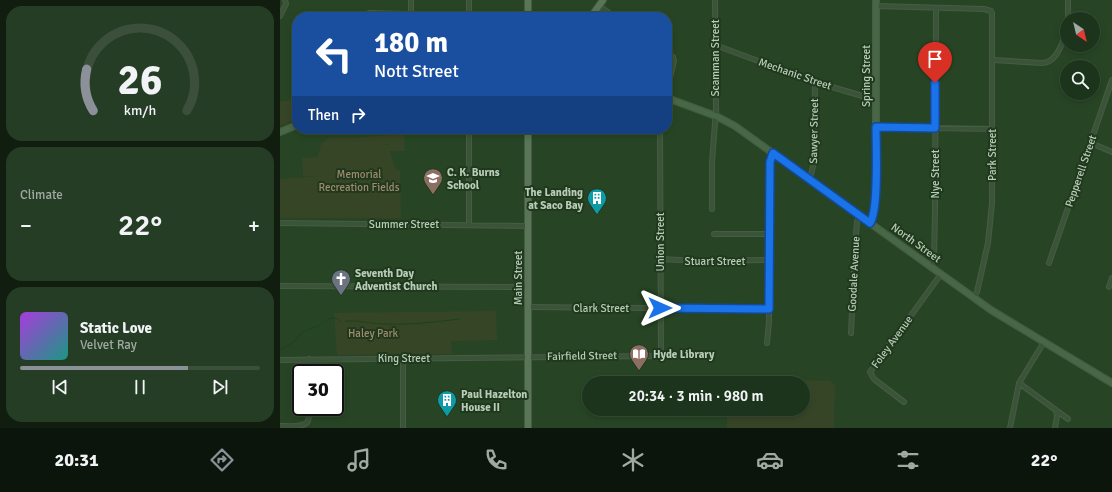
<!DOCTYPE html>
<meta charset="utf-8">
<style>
:root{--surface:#1d341c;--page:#253c25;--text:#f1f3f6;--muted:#a0aaa3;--line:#3b4f3b;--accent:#8c9099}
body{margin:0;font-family:Signika,sans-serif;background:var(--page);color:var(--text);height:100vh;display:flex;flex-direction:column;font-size:15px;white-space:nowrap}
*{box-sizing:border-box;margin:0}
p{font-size:13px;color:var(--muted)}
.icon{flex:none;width:22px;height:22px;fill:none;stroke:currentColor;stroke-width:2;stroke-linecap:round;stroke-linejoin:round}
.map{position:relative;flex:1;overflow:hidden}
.panel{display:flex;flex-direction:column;gap:6px;padding:6px;background:#101d0f;width:280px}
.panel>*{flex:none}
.top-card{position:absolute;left:12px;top:12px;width:380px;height:122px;border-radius:16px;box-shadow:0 2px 6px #0003,0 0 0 1px var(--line);background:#1a4fa0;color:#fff;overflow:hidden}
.needle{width:26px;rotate:145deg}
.tools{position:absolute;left:780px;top:12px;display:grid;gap:8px}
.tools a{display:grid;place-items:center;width:40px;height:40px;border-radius:50%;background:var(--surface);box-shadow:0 2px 6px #0003,0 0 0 1px var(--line);font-size:20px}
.speed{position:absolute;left:12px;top:364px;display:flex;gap:8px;font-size:20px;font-weight:700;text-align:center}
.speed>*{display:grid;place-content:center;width:52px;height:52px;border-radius:50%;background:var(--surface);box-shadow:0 2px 6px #0003,0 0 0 1px var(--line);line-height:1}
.speed .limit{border:2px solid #111;border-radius:6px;background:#fff;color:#111}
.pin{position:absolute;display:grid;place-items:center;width:34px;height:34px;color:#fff;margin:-41px -17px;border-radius:50% 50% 50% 0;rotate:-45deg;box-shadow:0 0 4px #0007}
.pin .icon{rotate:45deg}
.me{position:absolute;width:44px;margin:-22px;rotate:90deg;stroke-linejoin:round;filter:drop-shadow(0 0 3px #0008)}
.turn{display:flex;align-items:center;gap:14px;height:84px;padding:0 16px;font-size:18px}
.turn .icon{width:52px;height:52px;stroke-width:2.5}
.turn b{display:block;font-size:28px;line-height:34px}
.then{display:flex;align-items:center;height:38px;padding:0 16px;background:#0003;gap:8px;font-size:15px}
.big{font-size:30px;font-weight:600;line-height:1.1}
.panel .tile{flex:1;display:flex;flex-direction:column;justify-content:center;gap:6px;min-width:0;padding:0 14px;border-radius:16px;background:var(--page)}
.panel .dial{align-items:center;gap:0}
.dial svg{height:104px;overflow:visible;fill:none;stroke:var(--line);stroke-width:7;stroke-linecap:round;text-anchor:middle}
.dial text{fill:var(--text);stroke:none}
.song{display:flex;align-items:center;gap:12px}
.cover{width:48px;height:48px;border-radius:6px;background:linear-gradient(135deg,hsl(280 70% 55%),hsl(170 70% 35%))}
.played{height:4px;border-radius:2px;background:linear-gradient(90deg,var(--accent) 70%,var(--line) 70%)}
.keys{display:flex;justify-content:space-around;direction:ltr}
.heat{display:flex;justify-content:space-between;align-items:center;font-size:22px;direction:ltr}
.trip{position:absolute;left:302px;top:376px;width:228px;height:40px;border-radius:20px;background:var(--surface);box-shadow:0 2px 6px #0003,0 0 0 1px var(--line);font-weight:600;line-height:40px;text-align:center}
.menu{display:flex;height:64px;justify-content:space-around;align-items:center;background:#0c150b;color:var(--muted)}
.menu .icon{width:28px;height:28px}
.menu .current{color:var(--accent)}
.menu b{font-size:18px;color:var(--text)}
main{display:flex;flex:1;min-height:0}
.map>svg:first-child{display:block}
</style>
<main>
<section class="panel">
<div class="tile dial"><svg viewBox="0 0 100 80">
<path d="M14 69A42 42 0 1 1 86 69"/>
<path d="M14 69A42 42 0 0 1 9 37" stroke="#8c9099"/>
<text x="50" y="56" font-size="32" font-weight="700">26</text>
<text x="50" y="72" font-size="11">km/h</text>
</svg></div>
<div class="tile"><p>Climate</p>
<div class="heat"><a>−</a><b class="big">22°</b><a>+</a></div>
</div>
<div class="tile">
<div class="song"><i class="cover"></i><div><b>Static Love</b><p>Velvet Ray</p></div></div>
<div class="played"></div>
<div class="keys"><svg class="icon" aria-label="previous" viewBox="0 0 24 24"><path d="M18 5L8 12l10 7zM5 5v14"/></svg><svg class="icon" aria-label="pause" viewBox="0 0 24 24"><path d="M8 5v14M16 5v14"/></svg><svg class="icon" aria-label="next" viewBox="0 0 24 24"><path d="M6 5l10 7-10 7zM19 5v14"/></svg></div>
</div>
</section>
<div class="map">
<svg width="832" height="428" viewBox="0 0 832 428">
<rect width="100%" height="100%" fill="#274525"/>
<path fill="#374527" d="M17,99V119L0,126V102Z
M124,134L125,151H110L108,144H98V136Z
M98,136V144L108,145L115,168L120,171L121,218H0V179L41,176H23L22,158L38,157L41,144L48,138H68Z
M216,311L217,340L171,341L172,354L57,355L54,313Z
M490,379L550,381L555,386L554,428H447V417H488V409H523V383H488Z"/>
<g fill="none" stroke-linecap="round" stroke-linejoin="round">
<path stroke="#194416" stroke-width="1" d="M65,321C79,320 92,324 105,324C131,325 155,322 180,319
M0,350L15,341L19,335L25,331L38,326L50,318H57L61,322"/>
<g stroke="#455d43" stroke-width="6">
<path id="minor" d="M131,0V17
M189,0V17
M319,6L335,17
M596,6L704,9L711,11L712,13V203L708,243L697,292L694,297
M89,13L131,14
M0,16L6,4L5,0
M788,19V0
M435,45L535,82L596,100
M387,53L393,57L394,61L387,90
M713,60L762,63C778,63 784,39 787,26
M596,127L712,129
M811,143L832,152
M530,179L534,162L535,82
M432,209V162L436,110L435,0
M0,223L248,226
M189,225V129
M434,234H489
M380,259L419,261L489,260
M769,263L832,80
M651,266L654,259L655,210L656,8
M0,286L248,287
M829,287L832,278
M248,307L489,309
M571,333L575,248L577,222L579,215
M487,343L489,322L490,162L493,153
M0,360L381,356L380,129
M29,373V359
M739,383L788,419
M624,402L594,379L590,372L661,274
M0,426C7,426 25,428 28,421C29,417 29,411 29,407
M123,428V358
M730,428L739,383L764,342
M775,428L777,416L776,410"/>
</g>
<g stroke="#455d43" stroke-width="8">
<path id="secondary" d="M387,98L436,116L455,126L711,310L832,383
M0,132L17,125
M590,223L593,216L596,196V0"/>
</g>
<g stroke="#455d43" stroke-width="8">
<path id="primary" d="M248,0V17
M311,17L323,0
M248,428V129"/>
</g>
<use href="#minor" stroke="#3b5439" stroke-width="4"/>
<use href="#secondary" stroke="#486747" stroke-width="5.5"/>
<use href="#primary" stroke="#597457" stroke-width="6"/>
</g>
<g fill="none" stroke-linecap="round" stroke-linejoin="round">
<g stroke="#114b97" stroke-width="10">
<path id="route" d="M380,308L489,309L490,162L493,153L590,223C599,210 596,146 596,127L655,128V83"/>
</g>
<use href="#route" stroke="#1a73e8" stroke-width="7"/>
</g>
<defs>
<g id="school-pin" transform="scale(1)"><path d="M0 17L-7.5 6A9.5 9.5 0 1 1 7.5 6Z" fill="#8d6e63" stroke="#20391e"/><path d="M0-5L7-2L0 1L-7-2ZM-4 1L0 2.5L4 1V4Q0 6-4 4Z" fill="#fff"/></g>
<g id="building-pin" transform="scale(1)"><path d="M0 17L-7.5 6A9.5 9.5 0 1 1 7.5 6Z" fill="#0f9aa8" stroke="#20391e"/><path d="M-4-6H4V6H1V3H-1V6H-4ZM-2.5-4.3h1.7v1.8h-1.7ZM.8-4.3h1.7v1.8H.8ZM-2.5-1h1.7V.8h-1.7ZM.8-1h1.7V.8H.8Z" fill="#fff"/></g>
<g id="church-pin" transform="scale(1)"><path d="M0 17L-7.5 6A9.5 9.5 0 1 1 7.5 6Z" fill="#6b7280" stroke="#20391e"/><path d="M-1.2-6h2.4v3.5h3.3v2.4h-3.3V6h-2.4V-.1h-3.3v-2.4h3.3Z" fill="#fff"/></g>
<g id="library-pin" transform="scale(1)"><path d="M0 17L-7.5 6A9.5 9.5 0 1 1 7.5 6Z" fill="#8d6e63" stroke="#20391e"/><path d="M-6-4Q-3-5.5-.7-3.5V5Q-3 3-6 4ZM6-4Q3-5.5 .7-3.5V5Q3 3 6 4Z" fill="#fff"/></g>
</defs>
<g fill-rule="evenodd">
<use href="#school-pin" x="153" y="178"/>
<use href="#building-pin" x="317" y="198"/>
<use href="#church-pin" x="61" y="279"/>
<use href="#library-pin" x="359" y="354"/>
<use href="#building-pin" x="167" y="400"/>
</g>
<g text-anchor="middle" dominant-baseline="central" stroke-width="4" stroke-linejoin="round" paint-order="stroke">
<g font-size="11" fill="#b8cdb7" stroke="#20391e">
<text transform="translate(435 58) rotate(-90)">Scamman Street</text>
<text transform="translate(515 74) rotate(19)">Mechanic Street</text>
<text transform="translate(586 76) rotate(-90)">Spring Street</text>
<text transform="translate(534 131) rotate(-89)">Sawyer Street</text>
<text transform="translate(712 155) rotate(-90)">Park Street</text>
<text transform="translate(801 171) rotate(-71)">Pepperell Street</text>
<text transform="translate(655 174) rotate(-90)">Nye Street</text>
<text x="124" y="224">Summer Street</text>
<text transform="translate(380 242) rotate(-90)">Union Street</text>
<text transform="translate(636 243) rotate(36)">North Street</text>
<text x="435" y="261">Stuart Street</text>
<text transform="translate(574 274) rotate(-87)">Goodale Avenue</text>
<text transform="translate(238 278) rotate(-90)">Main Street</text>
<text x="321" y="308">Clark Street</text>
<text transform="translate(612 342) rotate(-54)">Foley Avenue</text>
<text transform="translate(302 356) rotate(-1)">Fairfield Street</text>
<text x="124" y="358">King Street</text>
</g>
<g font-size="11" font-weight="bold" fill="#b8cdb7" stroke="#20391e" text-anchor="start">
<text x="167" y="172">C. K. Burns<tspan x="167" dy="13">School</tspan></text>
<text x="303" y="192" text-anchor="end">The Landing<tspan x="303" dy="13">at Saco Bay</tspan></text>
<text x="75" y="273">Seventh Day<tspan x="75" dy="13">Adventist Church</tspan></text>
<text x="373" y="354">Hyde Library</text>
<text x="181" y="394">Paul Hazelton<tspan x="181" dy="13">House II</tspan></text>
</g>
<g font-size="11" fill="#a08a6c" stroke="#20391e">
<text x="79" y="174">Memorial<tspan x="79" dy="13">Recreation Fields</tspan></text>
<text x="93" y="333">Haley Park</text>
</g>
</g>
</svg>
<div class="tools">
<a><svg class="needle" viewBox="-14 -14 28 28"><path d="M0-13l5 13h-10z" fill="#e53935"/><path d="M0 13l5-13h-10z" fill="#a0aaa3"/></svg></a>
<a><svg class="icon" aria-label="search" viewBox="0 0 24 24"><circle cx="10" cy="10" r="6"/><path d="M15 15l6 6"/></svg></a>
</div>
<div class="speed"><div class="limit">30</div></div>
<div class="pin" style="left:655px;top:83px;background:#d93025"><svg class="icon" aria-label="arrive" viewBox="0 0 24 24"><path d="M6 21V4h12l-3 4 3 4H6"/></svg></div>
<svg class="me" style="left:380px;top:308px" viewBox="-20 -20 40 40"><path d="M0-17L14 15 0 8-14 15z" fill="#1a73e8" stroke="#fff" stroke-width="4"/></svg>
<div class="trip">20:34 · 3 min · 980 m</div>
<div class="top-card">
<div class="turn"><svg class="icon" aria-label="left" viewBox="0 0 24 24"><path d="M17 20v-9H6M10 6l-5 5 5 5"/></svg><div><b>180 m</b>Nott Street</div></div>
<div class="then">Then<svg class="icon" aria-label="right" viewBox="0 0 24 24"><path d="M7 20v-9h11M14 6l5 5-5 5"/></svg></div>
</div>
</div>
</main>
<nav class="menu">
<b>20:31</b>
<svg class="icon current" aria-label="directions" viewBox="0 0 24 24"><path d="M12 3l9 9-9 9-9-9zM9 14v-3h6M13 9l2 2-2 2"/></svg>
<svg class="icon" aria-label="music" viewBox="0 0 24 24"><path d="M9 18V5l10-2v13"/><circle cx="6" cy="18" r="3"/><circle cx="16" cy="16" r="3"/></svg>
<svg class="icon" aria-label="phone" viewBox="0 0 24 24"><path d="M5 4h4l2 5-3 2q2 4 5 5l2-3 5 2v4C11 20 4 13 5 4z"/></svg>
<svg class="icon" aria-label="climate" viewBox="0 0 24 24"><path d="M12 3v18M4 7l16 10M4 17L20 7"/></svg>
<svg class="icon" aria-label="car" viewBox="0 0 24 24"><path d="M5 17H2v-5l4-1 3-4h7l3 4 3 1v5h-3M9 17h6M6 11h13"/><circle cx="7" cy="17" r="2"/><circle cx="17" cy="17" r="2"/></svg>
<svg class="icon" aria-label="filters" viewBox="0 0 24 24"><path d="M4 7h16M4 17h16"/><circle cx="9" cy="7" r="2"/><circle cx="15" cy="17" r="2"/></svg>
<b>22°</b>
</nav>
